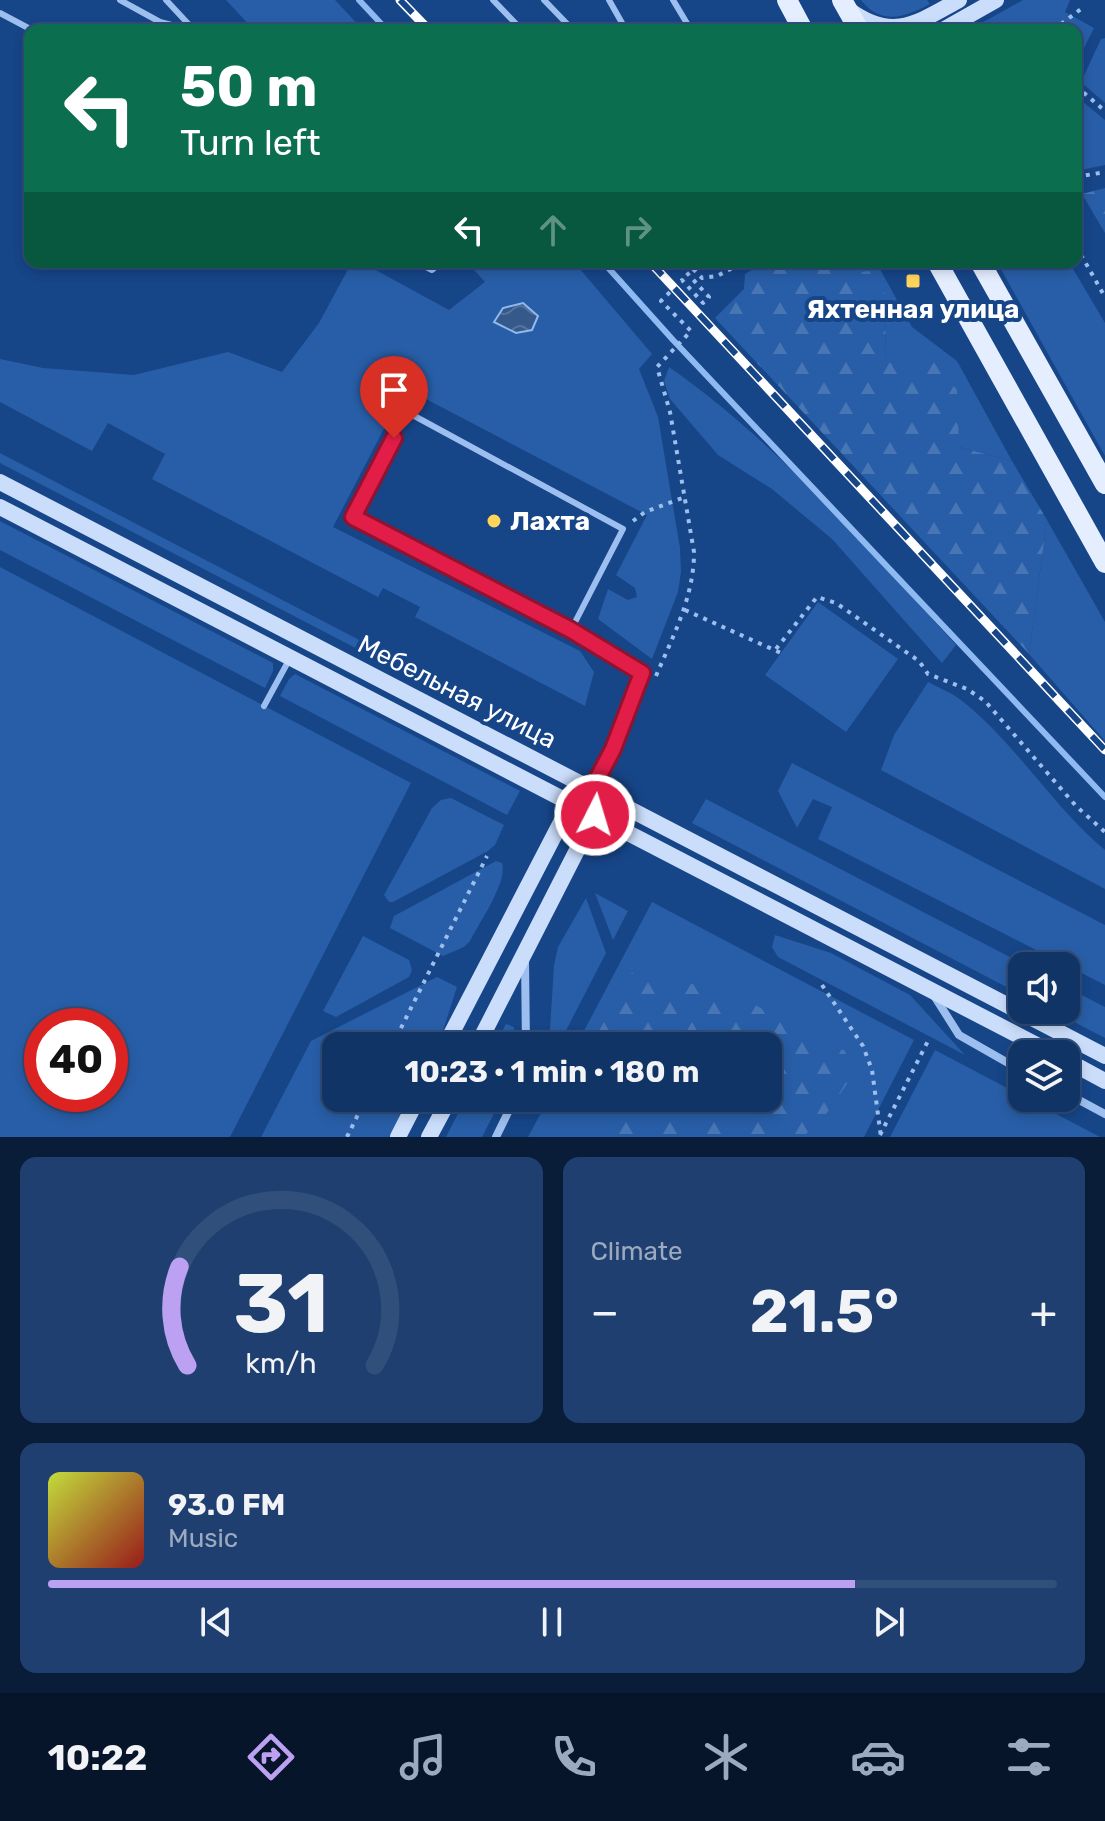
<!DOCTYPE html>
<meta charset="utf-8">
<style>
:root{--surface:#103466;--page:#1e3f6f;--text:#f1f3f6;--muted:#9caabf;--line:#304f7a;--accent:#bca0f2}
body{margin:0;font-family:Rubik,sans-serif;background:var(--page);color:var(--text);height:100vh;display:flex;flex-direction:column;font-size:30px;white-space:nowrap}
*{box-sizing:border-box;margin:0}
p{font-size:26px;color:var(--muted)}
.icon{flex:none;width:44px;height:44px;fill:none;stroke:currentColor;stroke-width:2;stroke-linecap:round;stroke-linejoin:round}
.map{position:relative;height:1137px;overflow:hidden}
.details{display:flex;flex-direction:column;gap:20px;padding:20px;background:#091d38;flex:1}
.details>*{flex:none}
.hud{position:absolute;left:24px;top:24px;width:1058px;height:244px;border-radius:16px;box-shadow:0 4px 12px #0003,0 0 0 2px var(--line);background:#0b6e4f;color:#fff;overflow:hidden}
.tools{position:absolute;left:1008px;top:952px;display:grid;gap:16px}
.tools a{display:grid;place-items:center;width:72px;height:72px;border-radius:16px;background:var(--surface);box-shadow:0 4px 12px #0003,0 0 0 2px var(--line);font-size:40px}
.speed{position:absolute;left:24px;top:1008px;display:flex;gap:16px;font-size:40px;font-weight:700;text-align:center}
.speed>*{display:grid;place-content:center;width:104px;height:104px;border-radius:50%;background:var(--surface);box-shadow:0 4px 12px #0003,0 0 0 2px var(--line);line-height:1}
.speed .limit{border:12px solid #d22;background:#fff;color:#111}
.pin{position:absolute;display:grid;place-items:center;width:68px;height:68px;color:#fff;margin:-82px -34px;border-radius:50% 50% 50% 0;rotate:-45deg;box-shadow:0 0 8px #0007}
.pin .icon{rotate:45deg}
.me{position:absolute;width:88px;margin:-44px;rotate:5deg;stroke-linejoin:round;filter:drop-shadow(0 0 6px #0008)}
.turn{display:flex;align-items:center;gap:28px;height:168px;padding:0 24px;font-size:36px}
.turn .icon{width:104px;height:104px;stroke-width:2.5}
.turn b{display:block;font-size:56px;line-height:68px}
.lanes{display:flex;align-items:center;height:76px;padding:0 24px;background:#0003;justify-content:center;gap:40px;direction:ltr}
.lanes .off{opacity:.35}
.big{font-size:60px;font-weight:700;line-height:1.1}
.details .widget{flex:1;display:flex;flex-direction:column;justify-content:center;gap:12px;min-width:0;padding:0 28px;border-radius:16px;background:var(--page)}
.details .dial{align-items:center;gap:0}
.dial svg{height:208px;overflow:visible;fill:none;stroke:var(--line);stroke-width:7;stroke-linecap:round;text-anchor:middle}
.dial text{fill:var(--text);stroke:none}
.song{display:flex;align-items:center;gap:24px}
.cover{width:96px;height:96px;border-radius:12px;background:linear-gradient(135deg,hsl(70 70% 55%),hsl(0 70% 35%))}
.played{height:8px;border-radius:4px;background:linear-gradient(90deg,var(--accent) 80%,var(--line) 80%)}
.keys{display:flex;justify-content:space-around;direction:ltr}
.heat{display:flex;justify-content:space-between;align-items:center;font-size:44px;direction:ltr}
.details .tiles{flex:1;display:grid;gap:20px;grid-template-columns:1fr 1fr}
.widget:last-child{grid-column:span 2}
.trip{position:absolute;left:322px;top:1032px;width:460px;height:80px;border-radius:16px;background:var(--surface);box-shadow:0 4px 12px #0003,0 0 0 2px var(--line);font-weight:700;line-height:80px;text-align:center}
.menu{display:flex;height:128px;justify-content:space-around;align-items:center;background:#061529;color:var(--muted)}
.menu .icon{width:56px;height:56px}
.menu .active{color:var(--accent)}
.menu b{font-size:36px;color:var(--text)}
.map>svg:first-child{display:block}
</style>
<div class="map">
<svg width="1105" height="1137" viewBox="0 0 1105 1137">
<defs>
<pattern id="forest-firs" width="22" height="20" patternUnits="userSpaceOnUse" patternTransform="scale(2)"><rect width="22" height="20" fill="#285ea7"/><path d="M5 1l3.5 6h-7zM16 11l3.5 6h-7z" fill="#4876b4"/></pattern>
<pattern id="water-waves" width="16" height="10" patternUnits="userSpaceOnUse" patternTransform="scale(2)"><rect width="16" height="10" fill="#36598b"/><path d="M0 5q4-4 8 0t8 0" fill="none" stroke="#54729c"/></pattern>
</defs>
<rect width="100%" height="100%" fill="#164588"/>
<path fill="#285ea7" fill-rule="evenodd" d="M226,0H335L363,30H254Z
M861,0H927L930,4C905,17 881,26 861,0Z
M1023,0H1070L1065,12L1094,28L1076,64V30H969Z
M1105,38V103L1081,82L1101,39Z
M1076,102H1083L1105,120V165L1076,171Z
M352,262H361L449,310L485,282L467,262H574L652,354L639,369L658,417L680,548L681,572L678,592L652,659L598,619L608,589L628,600L637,597L635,588L616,575L647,515L405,388L333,527L580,651L594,672L585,706L415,617L420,607L383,588L378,597L152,479L165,454L108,423L92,451L0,402V359L43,368L134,375L228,352L282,372L319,323Z
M846,262H876L912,327L957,361L1012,461L959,447L886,364L885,294L845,274Z
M997,262H1069L1105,323V456Z
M669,367C778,443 866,547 956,645L942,663L832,539L772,489L718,455L670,399L664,381Z
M0,453L394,658L390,666L0,463Z
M1047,520L1105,622V741L1029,654Z
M0,521L273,663V671L265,688L0,550Z
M0,567L411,783L230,1137H0ZM42,1026H110V1094H42Z
M818,602L898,659L846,732L765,675Z
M295,674L520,791L507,815L280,696L289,679Z
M928,682C939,688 952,693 961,700C1016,743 1052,806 1105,850V889L881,770L894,735Z
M792,763L1105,925V985L818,839L832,807L813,799L797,828L778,791Z
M451,798L504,825L495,845L488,851L393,902H389L384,895L432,808L441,800Z
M706,799L1027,966H1022V995L692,823Z
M496,861L502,863C508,882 479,923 470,941L464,947L443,956L390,928L394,916Z
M595,893L628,911L613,940Z
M586,898L606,953L558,1046H549L554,965L558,947Z
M652,902L914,1040L864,1137H528L549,1098H768V1046H576Z
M775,935L831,953L910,995L965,1055L778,957L772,947Z
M363,936L409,960L412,970L409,977L336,1017L323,1011Z
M437,977L457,987L438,1046H336V1098H411L390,1137H261L311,1041Z
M1066,987L1105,1007V1038L1051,1010H1066Z
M506,1024L514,1027L513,1046H494Z
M935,1050L1100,1137H890Z
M466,1098H502L482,1137H446Z"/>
<path fill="url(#forest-firs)" d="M1105,188V233L1082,194Z
M765,262H846V274L869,271L885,294L886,364L926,353L957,390L959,447L1012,461L1047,520L1029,654L715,318L744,289L745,274Z
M638,962L676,982L692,984L747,1001L845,1051L853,1075L826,1114L803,1137H609L592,1109L591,1098H768V1046H595L600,1028Z"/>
<path fill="url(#water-waves)" stroke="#8fbaf1" stroke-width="2" d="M523,303L538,316L532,330L516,333L494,322L503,308Z"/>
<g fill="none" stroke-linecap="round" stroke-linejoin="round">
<path stroke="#8fbaf1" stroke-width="6" d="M359,0L387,30
M603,262L673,340L1105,797"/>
<path stroke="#9dbfef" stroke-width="4" stroke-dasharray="4 6" stroke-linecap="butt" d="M1053,30L1081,9
M1076,86L1105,111
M1076,177L1105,172
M1076,246L1105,297
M686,262L702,278L717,276L744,262
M633,521L645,512L685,497
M685,610L781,653
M776,649L817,597L836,603L919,661L928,674L967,689L985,701L1076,806L1105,832
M656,676C673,636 694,597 694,552L670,412L657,367L691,331L661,301L682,280L703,303L709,297L677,262
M822,985L863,1046L872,1070L881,1137
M392,1046L487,856
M880,1135L928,1041
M347,1137L366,1098"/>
<path stroke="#9dbfef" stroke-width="6" d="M120,0L160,22L191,30
M166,0L194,30
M493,0L522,30
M544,0L573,30
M609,0L626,30
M673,0L691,30
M0,13L32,30
M417,262L432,270L441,262
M571,630L623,529L407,412L353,517L571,630L642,673L613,749L594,787
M264,706L289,660"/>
<path stroke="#9dbfef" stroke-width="8" d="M525,959L526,1046
M933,994L959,1035L1022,1071
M1066,1093L1105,1114
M496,1137L515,1098"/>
<path stroke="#caddfa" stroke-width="16" d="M849,10C893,42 917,23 959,0
M943,30L996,0
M0,482L1105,1056
M0,507L1054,1054
M445,1046L571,803L578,799
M477,1046L595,815L594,807
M1066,1060L1105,1081
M398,1137L418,1098
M429,1137L450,1098"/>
<path stroke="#e4eeff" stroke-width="20" d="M787,0L803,30
M842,0L859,30
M937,262L1105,563
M980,262L1105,484"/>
<g stroke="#fff" stroke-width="9">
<path id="rail" d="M400,0L429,30
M650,262L1105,750"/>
</g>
<use href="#rail" stroke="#164588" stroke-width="6" stroke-dasharray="18" stroke-linecap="butt"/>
</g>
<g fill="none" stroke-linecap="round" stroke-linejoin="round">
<g stroke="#92132f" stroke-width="20">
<path id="route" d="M394,438L353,517L571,630L642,673L613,749L592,789L595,815"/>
</g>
<use href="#route" stroke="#e11d48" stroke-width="14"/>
</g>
<g fill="#ffd45a" stroke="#164588" stroke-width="3">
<rect x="905" y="273" width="16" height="16" rx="4"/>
<circle cx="494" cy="521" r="8"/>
</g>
<g text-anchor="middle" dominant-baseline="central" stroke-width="8" stroke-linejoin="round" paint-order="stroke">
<g font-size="26" font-weight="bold" fill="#fff" stroke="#164588">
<text x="913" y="309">Яхтенная улица</text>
<text x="510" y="521" text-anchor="start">Лахта</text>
</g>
<g font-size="26" fill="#fff" stroke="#164588">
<text transform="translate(457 692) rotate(27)">Мебельная улица</text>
</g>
</g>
</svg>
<div class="tools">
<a><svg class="icon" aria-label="sound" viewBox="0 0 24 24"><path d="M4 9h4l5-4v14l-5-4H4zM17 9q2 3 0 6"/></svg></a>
<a><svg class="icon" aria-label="layers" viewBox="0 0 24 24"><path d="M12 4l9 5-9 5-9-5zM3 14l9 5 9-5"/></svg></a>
</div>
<div class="speed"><div class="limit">40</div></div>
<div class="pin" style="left:394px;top:438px;background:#d93025"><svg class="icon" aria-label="arrive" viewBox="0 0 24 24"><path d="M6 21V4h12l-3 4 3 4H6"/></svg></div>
<svg class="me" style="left:595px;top:815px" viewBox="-20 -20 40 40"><circle r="17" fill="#e11d48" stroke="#fff" stroke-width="3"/><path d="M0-11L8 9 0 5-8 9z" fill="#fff"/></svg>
<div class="trip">10:23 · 1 min · 180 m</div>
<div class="hud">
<div class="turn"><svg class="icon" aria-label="left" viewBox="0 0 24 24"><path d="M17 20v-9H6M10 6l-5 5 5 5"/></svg><div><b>50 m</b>Turn left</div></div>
<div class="lanes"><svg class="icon" aria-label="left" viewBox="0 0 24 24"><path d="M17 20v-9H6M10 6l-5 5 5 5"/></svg><svg class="icon off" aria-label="ahead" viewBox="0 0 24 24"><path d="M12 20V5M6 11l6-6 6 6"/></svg><svg class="icon off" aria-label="right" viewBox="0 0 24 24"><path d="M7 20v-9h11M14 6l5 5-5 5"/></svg></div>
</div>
</div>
<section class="details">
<div class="tiles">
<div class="widget dial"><svg viewBox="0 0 100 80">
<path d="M14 69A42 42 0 1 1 86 69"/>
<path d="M14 69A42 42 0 0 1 11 31" stroke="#bca0f2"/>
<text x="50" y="56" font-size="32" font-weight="700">31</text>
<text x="50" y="72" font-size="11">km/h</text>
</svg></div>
<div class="widget"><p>Climate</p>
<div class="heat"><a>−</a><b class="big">21.5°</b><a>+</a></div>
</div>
<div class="widget">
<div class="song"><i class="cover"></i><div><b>93.0 FM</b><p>Music</p></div></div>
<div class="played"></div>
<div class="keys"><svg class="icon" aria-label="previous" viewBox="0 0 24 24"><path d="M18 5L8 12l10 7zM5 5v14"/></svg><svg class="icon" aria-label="pause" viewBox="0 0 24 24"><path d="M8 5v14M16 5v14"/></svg><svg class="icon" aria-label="next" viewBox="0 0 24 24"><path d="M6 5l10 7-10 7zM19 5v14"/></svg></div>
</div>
</div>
</section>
<nav class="menu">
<b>10:22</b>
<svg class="icon active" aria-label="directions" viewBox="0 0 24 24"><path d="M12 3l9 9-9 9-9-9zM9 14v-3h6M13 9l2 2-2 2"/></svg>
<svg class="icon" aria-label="music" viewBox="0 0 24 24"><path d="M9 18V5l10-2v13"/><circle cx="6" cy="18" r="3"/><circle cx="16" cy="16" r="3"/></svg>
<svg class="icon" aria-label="phone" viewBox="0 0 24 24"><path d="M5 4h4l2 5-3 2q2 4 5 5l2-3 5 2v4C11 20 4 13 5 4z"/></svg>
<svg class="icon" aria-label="climate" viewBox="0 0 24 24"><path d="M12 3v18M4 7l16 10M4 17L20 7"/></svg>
<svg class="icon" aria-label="car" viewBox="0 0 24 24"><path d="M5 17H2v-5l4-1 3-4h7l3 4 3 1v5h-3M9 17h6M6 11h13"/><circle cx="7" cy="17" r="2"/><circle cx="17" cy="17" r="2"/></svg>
<svg class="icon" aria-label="filters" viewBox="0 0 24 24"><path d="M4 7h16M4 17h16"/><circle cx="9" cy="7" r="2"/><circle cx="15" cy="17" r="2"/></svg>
</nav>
